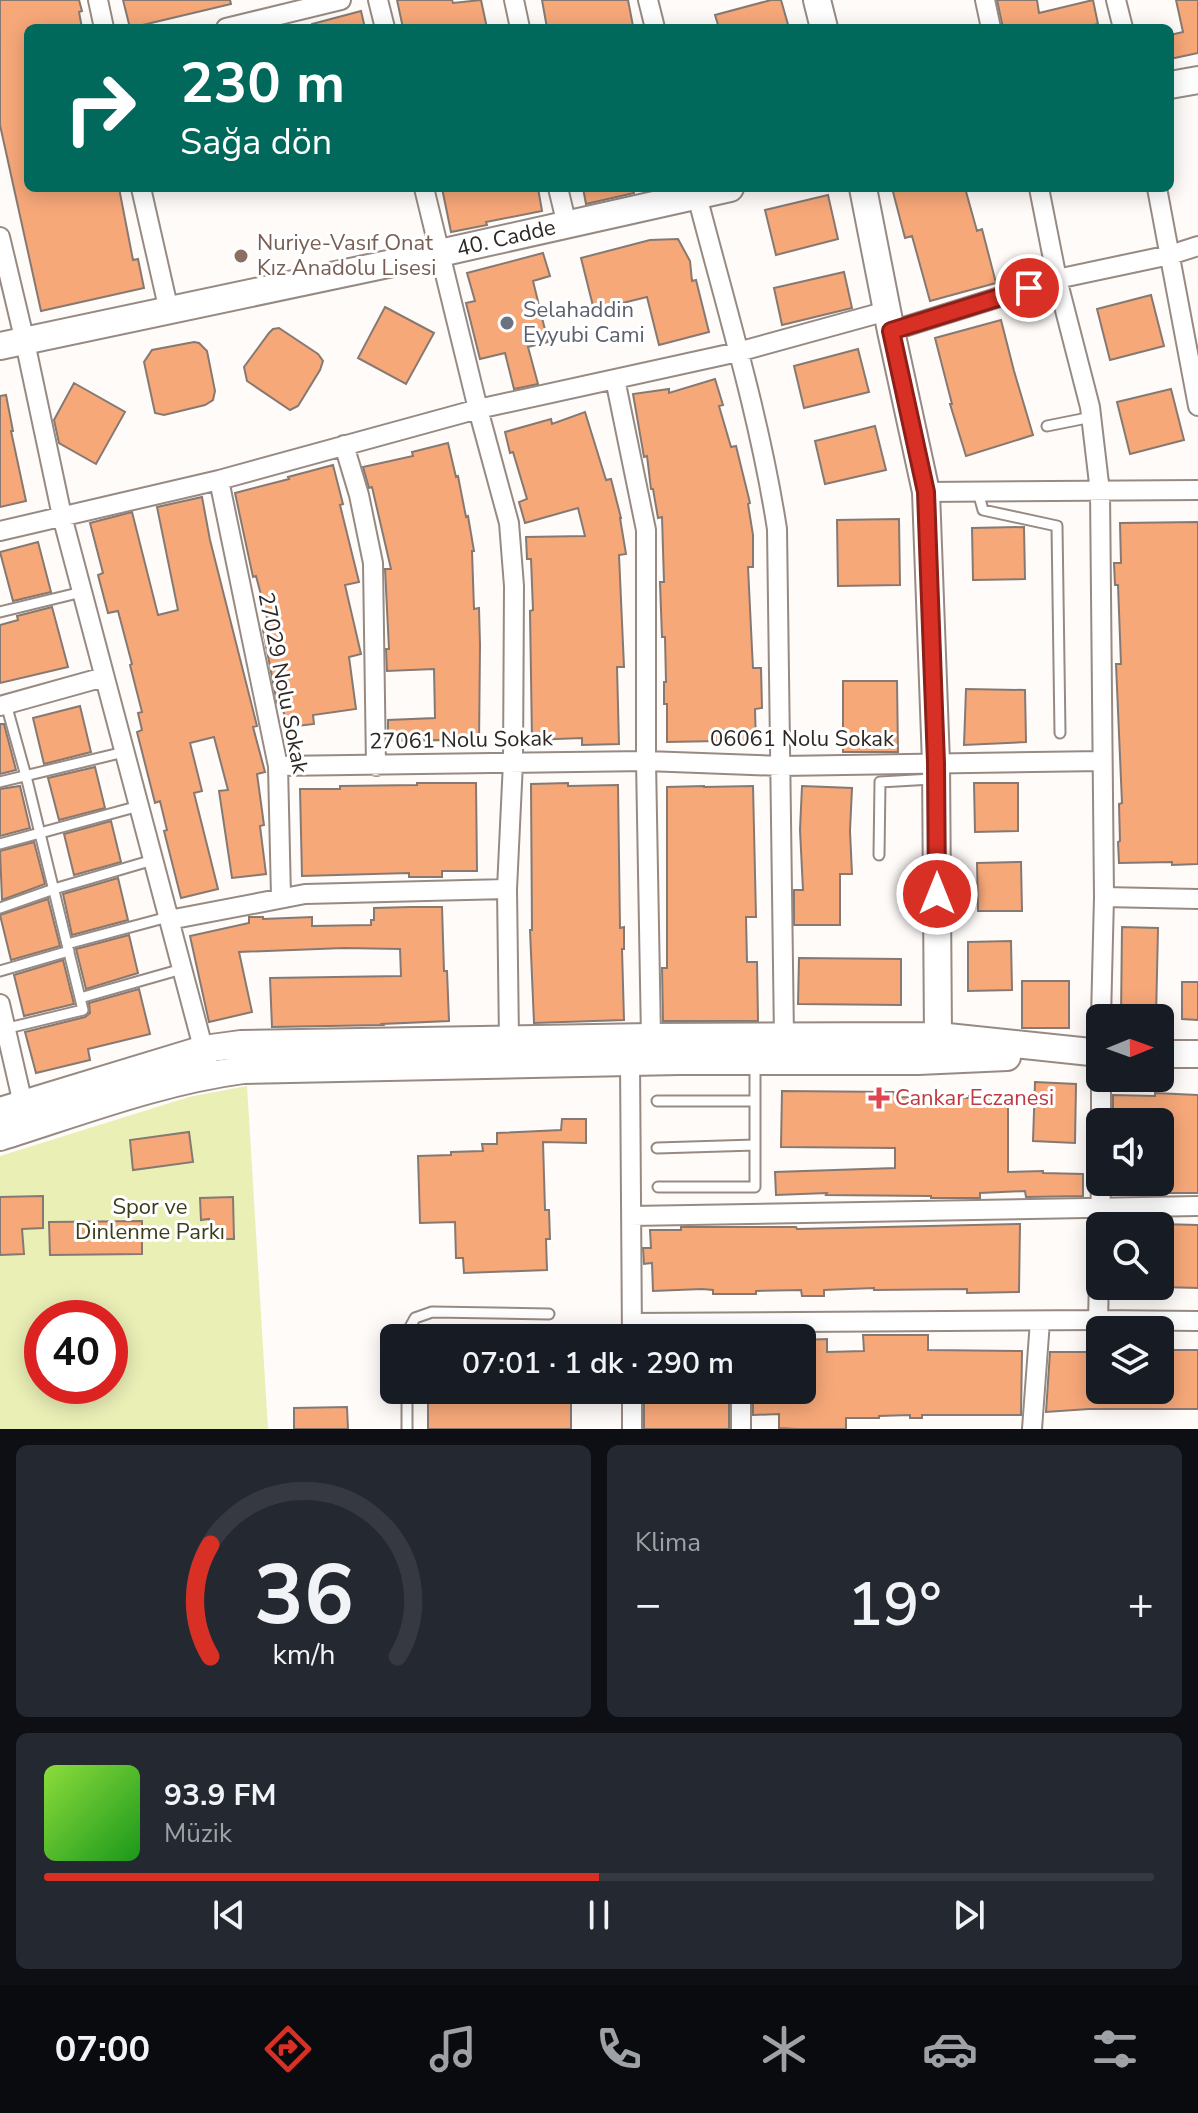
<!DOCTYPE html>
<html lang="tr">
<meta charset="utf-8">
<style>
:root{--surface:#171b24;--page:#242831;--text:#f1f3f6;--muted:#9ea1a6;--line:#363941;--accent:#d93025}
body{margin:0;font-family:"Nunito Sans",sans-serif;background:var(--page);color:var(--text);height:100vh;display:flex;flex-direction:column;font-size:30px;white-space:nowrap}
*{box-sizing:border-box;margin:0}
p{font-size:26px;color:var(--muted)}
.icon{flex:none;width:44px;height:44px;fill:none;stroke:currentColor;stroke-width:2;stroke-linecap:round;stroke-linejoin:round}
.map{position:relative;height:1429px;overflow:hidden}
.side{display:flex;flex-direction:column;gap:16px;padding:16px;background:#0d0f14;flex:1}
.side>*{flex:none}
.top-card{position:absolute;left:24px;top:24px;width:1150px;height:168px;border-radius:12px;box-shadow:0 4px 20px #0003;background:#00695c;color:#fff;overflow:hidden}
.needle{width:52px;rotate:89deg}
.fabs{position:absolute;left:1086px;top:1004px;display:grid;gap:16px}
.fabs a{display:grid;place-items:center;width:88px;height:88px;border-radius:12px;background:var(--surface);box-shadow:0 4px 20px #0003;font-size:40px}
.speed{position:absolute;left:24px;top:1300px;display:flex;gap:16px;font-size:40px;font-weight:700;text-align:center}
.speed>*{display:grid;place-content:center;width:104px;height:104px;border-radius:50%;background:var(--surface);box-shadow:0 4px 20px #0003;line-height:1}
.speed .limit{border:12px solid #d22;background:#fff;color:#111}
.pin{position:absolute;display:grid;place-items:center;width:68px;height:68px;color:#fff;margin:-34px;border:4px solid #fff;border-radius:50%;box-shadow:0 2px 8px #0007}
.me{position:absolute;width:88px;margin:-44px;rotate:0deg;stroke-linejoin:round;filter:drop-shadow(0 0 6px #0008)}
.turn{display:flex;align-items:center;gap:28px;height:168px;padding:0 24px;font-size:36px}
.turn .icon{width:104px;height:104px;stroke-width:2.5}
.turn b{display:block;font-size:56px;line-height:68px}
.big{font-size:60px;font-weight:600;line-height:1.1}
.side .widget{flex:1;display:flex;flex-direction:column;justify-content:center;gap:12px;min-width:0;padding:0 28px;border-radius:12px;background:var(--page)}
.side .dial{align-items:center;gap:0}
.dial svg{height:208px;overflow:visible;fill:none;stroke:var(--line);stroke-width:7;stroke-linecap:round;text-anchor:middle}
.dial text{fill:var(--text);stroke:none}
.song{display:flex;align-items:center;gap:24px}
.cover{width:96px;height:96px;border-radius:12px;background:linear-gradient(135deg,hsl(90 70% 55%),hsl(120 70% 35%))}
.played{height:8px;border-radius:4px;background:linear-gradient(90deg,var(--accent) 50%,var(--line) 50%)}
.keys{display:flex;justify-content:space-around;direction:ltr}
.heat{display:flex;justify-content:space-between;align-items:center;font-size:44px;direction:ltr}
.side .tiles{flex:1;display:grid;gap:16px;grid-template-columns:1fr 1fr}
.widget:last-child{grid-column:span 2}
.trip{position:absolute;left:380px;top:1324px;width:436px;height:80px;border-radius:12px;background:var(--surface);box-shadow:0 4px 20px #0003;font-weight:600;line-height:80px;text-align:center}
.tabs{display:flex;height:128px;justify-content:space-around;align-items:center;background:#090b0e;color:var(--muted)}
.tabs .icon{width:56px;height:56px}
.tabs .current{color:var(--accent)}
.tabs b{font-size:36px;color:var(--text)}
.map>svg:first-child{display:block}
</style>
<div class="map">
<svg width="1198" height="1429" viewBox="0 0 1198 1429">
<rect width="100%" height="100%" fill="#fefbf9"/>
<path fill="#eaefb6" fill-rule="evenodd" d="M247,1086L268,1429H0V1156L189,1097ZM42,1318H110V1386H42Z"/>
<path fill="#f7a879" stroke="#867972" stroke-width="2" d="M0,0H79L82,11L79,12L82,28H28V188H119L133,260L138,259L144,288L41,311L0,125Z
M123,0H230L231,4L130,28Z
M397,0H452L453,3L481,0L487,28H403Z
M542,0H628L633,26L624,28H547Z
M771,0H781L789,28H719L715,15Z
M997,0H1037L1039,13L1093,0L1098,24L1081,28H1003Z
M1176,0H1198V53L1170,59V35L1183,32Z
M361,11L365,28H312V24Z
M442,188H538L542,211L486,222L487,225L451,232Z
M583,188H633L634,193L586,204Z
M892,188H965L977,231L982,229L996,283L930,301L912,236L905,238Z
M828,195L838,239L776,255L765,210Z
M678,239L690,261L692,281L696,280L709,332L659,345L647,297L594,310L581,258L650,240Z
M543,253L550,276L533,281L548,342L528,347L538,384L514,389L505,353L480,359L466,303L475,301L467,273Z
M844,272L852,308L782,325L774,288Z
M1151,295L1164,346L1110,360L1097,309Z
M385,307L434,333L406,384L358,358Z
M1001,320L1014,371L1033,435L966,456L950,404H952L935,338Z
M279,328L318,354L323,361L320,370L298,406L290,410L247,381L244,367L269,333L273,329Z
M194,342L199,343L207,351L215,391L213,400L205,405L164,415L155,413L144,362L152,350Z
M858,349L869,392L804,408L794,366Z
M715,379L723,405L719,406L731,447L736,446L750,503L748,504L753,535V567H748L752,649L753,668H761L762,708L755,709L756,744H719V741L667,742V704H664V682H666L665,637H662L660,582H664L662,517L658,518L653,489H651L647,456L644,457L633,394L669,389V393Z
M74,383L125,412L96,464L59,443L54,420Z
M1171,389L1184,440L1130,454L1117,402Z
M6,395L13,431H11L26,501L0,507V396Z
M585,412L606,480L611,479L621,518H620L626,554L619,555L624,667H617L619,744L582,745V738L532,740L530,611L533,610L531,559H527L526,537L585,536L578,508L525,523L519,502L527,499L513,452L510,453L505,432L551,419L552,424Z
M875,426L886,470L825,484L815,441Z
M448,443L456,477L458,476L466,517L468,516L474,551H472L474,609L479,608L480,645L479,745L442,746V740L388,741V720L435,718L434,669L387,671L386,649H389L385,569H391L372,487L369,488L363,467L413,456L412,452Z
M333,465L343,504L340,505L359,582L345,585L361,654L349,657L356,709L313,715L314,724L298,726L297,718L285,720L282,702L277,703L263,630L270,629L256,576L253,577L235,493L289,479L288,477Z
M202,497L210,540L257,726L253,727L265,772L257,774L264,825L260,826L266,874L232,878L219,791L228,790L214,737L190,743L202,791L194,793L218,889L181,898L164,831L167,830L160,801L155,803L137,732L142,730L138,713L142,712L130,665L132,664L118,611L108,613L98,575L103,573L90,523L132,512L158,615L178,610L157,507Z
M899,519L900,585L838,586L837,520Z
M1198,522V864L1172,865V862L1119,863L1118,842L1120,841L1119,804L1122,803L1116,664H1121L1118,585H1115L1114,563H1121L1120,523Z
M1024,527L1025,579L973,580L972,528Z
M38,542L51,592L13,601L0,552Z
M52,607L68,667L0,683V625L18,620L17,616Z
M843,681H897L898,752H843Z
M966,689L1025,690L1026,742L964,745Z
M80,706L91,752L44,764L33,718Z
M0,724H4L16,770L0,774Z
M95,767L105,808L59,820L48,778Z
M417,783H476L477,871H442V877H409V873L302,876L300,789H340V786L417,785Z
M568,783V786L618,785L620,928L624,927V949H622L624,1020L534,1023L530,930H532L531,784Z
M974,783H1018V831L975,832Z
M20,786L30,828L0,836V789Z
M704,786V787L753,786L756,917H746L747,962H757L758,1021H663L662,968H667V787Z
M802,786L852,788L850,831L852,874H840V925H794V890H803L800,830Z
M111,821L121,862L74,875L64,834Z
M34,842L45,884L2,900L0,851Z
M1021,862L1022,911H978L977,863Z
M118,878L128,920L72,935L63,894Z
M48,899L60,946L11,960L0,915Z
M411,907H442L444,971H447L449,1021L382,1024L383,1025L272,1027L270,978L401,976L400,949L344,948L239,952L252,1012L209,1022L190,936L249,923V917H263V919L312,917V926L371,925V920H374V908Z
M1122,927L1158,928L1156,1018H1121Z
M129,935L138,973L86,989L76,949Z
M1011,941L1012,990L968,991V942Z
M799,958L901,959V1005L798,1004Z
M63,960L74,1004L24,1016L14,975Z
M1022,981H1069V1028H1022Z
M1182,982H1198V1020L1182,1019Z
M139,989L150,1034L88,1049L90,1060L36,1073L25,1032L85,1017L90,1013L89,1003Z
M1035,1082L1076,1084L1075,1143L1033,1141Z
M782,1091L894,1092V1097L969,1098V1096H1008V1172L1043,1171V1173L1083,1174V1196L1026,1197L1025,1191L980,1193V1198H931V1196L826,1195L827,1193L776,1195L775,1172L895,1168V1148L781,1147Z
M1155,1093L1198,1095V1193H1164L1163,1147H1160V1122H1113V1095L1155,1096Z
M562,1119H586V1143L543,1142L545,1210H549L550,1239H546L547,1270L464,1273L463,1258H456L455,1222L420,1223L418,1156L451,1155V1152L483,1151L482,1144H497V1133L561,1130Z
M189,1132L193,1162L133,1170L130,1140Z
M43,1196V1228L22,1229L24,1254L0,1255V1197Z
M233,1197L234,1239H210L209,1219L201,1220L200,1198Z
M142,1221V1254L50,1255L49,1222Z
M1020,1224L1019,1292L967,1293V1289L874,1290V1288L824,1290V1296H802L801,1290L756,1291V1294H713V1290L702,1289L653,1291L652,1263L644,1264L643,1248H651L650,1230H681V1227H796L797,1229Z
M1160,1224L1198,1225V1288L1162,1287Z
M863,1335H928V1350L1022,1351L1021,1415H922V1418H910V1415L879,1416V1418H846V1429H797L779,1428V1414L753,1415V1393L802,1392V1340L827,1339V1352L864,1351Z
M1160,1350H1198V1409H1089L1046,1412L1050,1352H1100V1390L1160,1391Z
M428,1390H571V1429H428Z
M647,1390L729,1392V1429H644V1395H647Z
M347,1407L348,1429H294V1408Z"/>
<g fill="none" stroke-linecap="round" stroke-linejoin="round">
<g stroke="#978a83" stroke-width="13">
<path id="lane" d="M1047,426L1092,417
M978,492L983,510L1057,526L1060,733
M0,612L82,592
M0,782L124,752
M0,844L139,806
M879,855L880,782L932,779
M0,908L54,889L153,860
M67,944L168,917
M0,971L69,951
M80,998L182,969
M4,1029L83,1010L26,776L6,704
M657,1101H755
M657,1148L755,1145
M658,1187H755V1064
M408,1338L409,1329L415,1318L432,1312L549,1314
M407,1429V1390"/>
</g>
<g stroke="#978a83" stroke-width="22">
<path id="street" d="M98,0L104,28
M378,0L385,28
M514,0L520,28
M648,0L655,28
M985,0L991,28
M1116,0L1123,28
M226,28L341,0
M141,188L169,311
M424,188L478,409L509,523L514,586L513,762L507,889L509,1040
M558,188L567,225
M695,188C724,301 759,413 777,529L784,1037
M1039,188L1057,279L1090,407L1100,492L1104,897L1101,1018
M1157,188L1198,406
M0,237L25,342L62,516L210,1074
M891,331L1057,279L1170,255L1198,246
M615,379L646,530V761L651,1037
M344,445L359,495L373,563L376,766
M219,480L278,766L281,897
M926,492L1198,490
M0,531L219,480L478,409L738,352L887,311
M0,706L104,677
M278,766L646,761L781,766L1102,761
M1104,897L1198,899
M169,920L305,894L507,889
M0,1004L23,1104
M630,1062L632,1338
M1101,1078V1122
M631,1216L1198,1206
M1100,1226L1101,1182
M1098,1320L1100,1240
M632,1323L1098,1320L1198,1321
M632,1429V1390
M741,1429V1390
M1032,1429L1040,1321"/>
</g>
<g stroke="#978a83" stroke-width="30">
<path id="secondary" d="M817,0L824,28
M1170,85L1198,80
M863,188L891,331L926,492L936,763L938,1036
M0,346L440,253L730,188
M1160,1054H1198
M0,1111L204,1049L241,1044L651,1037L938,1036L1100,1053
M0,1137C80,1112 160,1081 243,1070L679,1061H918L1007,1057"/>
</g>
<use href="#lane" stroke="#fff" stroke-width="9"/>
<use href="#street" stroke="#fff" stroke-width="18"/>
<use href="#secondary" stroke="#fff" stroke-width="26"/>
</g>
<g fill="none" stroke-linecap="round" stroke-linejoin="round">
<g stroke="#8d1f18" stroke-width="20">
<path id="route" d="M937,894L936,763L926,492L891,331L1029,288"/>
</g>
<use href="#route" stroke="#d93025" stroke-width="14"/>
</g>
<circle fill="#8d6e63" stroke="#fff" stroke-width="3" cx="241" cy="256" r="8"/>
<circle fill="#6b7280" stroke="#fff" stroke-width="3" cx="507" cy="323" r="8"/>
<path fill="#e0444e" stroke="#fff" stroke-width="3" d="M875 1086h8v8h8v8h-8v8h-8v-8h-8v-8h8z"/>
<g text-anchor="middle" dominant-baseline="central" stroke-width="6" stroke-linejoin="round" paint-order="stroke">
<g font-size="22" fill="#2e2825" stroke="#fff">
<text transform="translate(506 238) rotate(-13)">40. Cadde</text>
<text transform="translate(283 683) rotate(79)">27029 Nolu Sokak</text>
<text x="802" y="739">06061 Nolu Sokak</text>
<text transform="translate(461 740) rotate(-1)">27061 Nolu Sokak</text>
</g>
<g font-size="22" fill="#785e54" stroke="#fff" text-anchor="start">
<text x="257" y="243">Nuriye-Vasıf Onat<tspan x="257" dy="25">Kız Anadolu Lisesi</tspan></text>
</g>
<g font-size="22" fill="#5b616d" stroke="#fff" text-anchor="start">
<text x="523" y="310">Selahaddin<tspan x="523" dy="25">Eyyubi Cami</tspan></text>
</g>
<g font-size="22" fill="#be3a42" stroke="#fff" text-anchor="start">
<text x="895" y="1098">Cankar Eczanesi</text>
</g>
<g font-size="22" fill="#3c3e18" stroke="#fff">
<text x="150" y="1207">Spor ve<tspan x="150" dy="25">Dinlenme Parkı</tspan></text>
</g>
</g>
</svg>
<div class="fabs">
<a><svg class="needle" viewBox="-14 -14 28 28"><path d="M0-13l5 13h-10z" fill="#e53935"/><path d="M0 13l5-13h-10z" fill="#9ea1a6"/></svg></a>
<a><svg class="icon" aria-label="sound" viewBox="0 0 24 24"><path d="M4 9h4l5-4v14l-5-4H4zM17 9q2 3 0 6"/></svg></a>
<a><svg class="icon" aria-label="search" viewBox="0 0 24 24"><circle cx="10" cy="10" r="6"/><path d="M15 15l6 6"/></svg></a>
<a><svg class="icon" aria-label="layers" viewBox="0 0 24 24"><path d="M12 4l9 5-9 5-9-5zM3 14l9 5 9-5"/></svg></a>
</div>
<div class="speed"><div class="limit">40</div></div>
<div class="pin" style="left:1029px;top:288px;background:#d93025"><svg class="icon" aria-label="arrive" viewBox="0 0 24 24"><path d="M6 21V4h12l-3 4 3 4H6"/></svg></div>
<svg class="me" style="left:937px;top:894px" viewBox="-20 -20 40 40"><circle r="17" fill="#d93025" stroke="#fff" stroke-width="3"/><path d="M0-11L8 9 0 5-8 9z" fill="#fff"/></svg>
<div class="trip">07:01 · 1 dk · 290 m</div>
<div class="top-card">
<div class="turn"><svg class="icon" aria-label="right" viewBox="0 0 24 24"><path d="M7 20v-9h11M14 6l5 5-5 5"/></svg><div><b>230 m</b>Sağa dön</div></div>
</div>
</div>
<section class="side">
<div class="tiles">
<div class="widget dial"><svg viewBox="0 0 100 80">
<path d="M14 69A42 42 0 1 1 86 69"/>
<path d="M14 69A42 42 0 0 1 14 26" stroke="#d93025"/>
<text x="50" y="56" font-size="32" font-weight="700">36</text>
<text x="50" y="72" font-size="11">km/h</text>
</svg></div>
<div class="widget"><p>Klima</p>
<div class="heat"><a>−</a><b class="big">19°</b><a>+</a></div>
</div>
<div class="widget">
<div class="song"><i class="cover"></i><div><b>93.9 FM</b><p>Müzik</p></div></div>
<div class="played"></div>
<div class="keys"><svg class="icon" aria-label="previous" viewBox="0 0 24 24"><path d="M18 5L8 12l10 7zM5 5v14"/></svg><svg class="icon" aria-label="pause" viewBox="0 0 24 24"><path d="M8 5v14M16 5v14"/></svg><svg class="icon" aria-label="next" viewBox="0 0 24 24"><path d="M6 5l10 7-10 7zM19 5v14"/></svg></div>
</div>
</div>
</section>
<nav class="tabs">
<b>07:00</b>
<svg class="icon current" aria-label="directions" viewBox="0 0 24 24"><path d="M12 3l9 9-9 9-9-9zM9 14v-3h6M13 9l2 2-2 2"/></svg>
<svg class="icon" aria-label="music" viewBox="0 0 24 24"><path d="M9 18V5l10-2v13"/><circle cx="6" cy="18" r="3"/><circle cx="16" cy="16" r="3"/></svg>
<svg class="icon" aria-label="phone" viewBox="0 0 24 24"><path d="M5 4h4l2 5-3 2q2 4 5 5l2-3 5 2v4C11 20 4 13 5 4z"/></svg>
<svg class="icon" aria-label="climate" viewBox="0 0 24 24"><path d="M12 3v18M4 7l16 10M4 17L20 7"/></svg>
<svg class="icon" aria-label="car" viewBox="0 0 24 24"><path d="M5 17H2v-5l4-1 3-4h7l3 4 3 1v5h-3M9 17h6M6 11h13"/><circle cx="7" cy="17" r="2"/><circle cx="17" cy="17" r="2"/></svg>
<svg class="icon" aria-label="filters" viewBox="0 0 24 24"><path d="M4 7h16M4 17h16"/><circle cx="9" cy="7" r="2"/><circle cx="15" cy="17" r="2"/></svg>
</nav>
